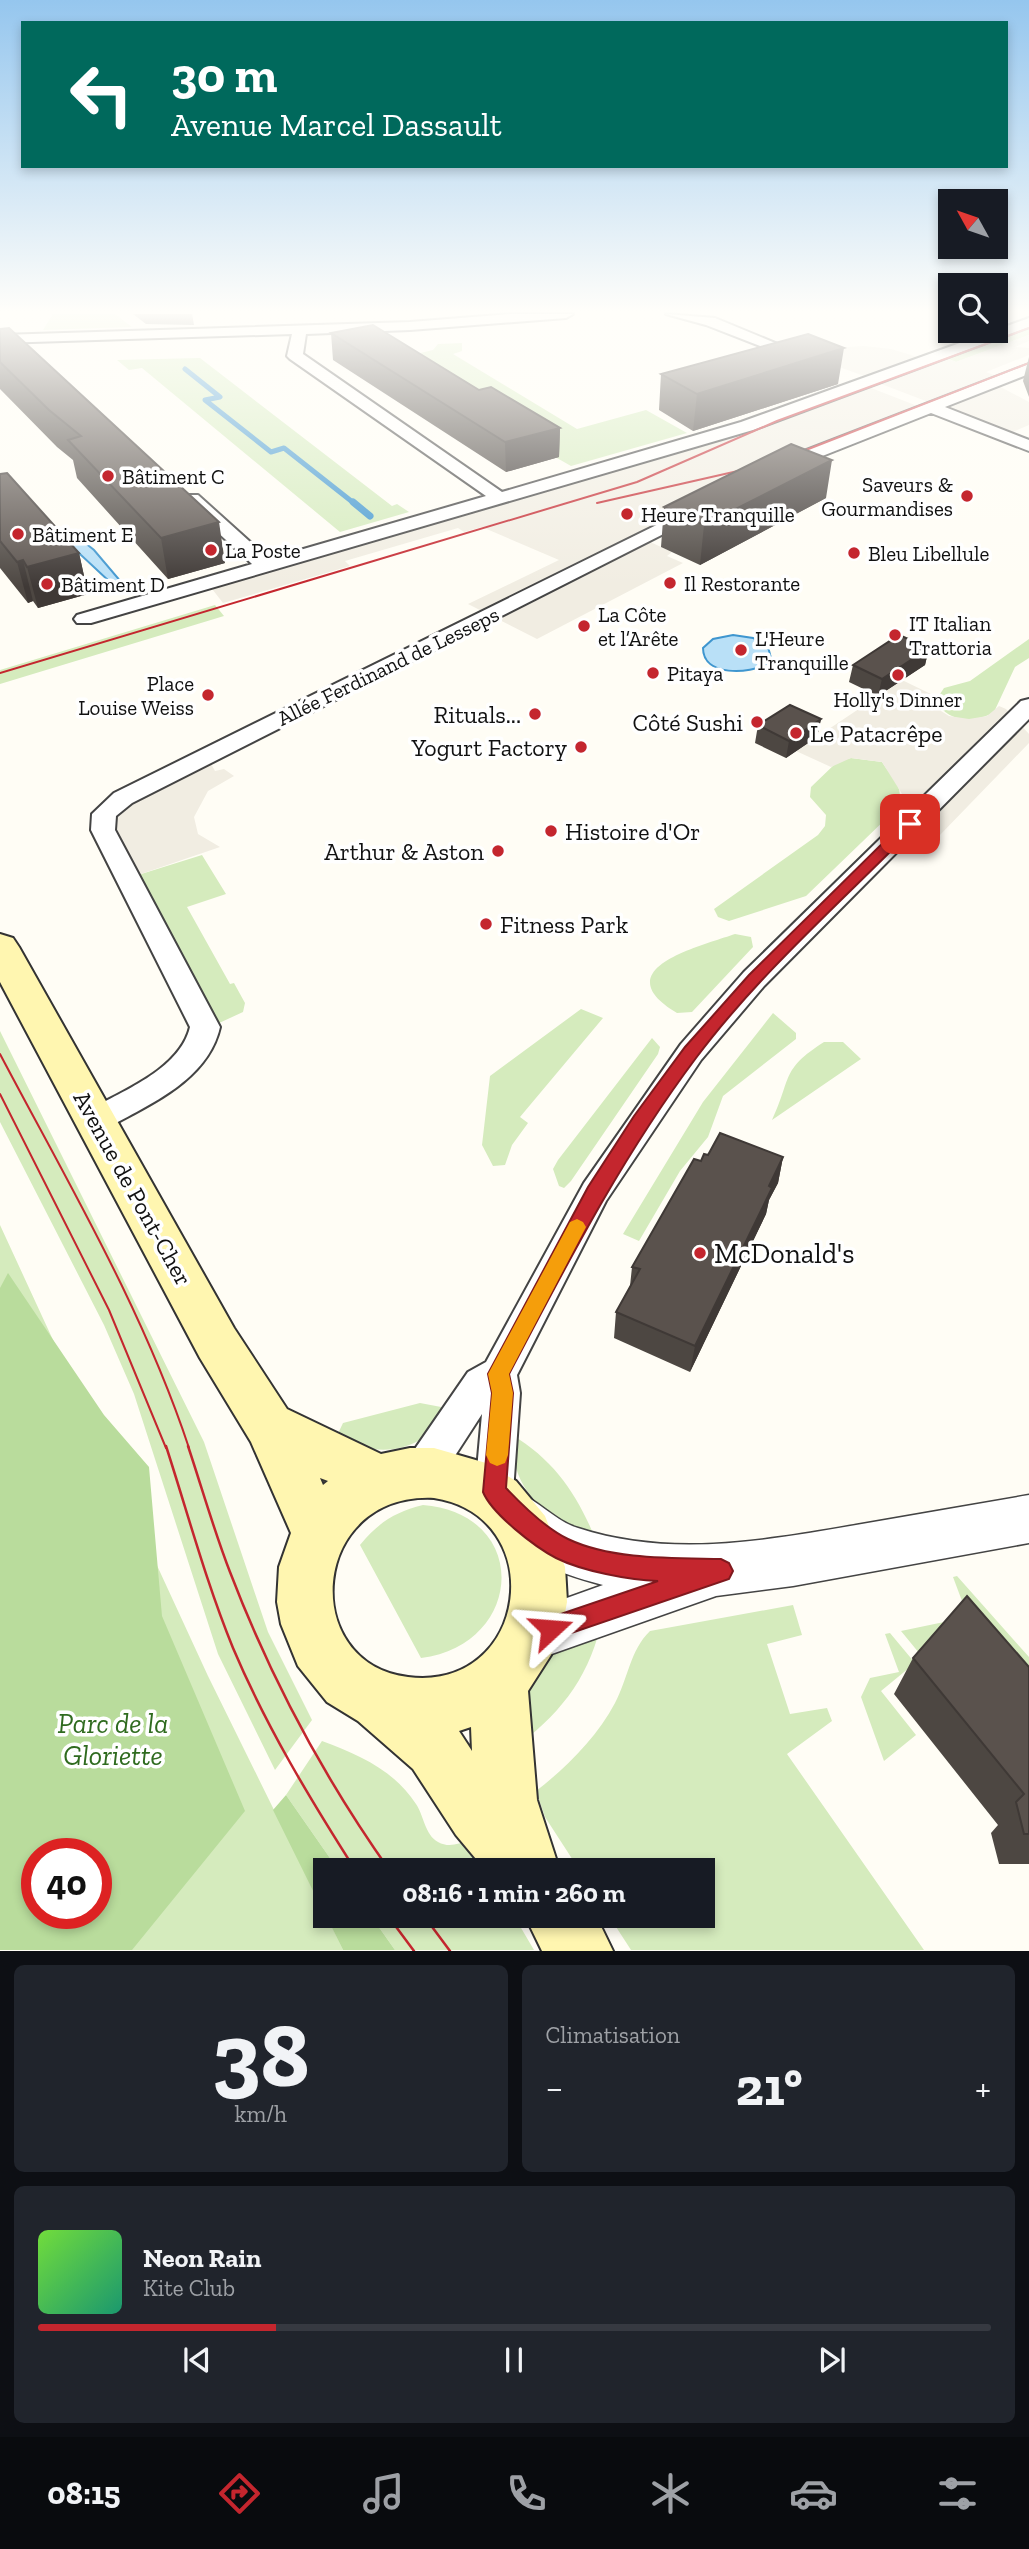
<!DOCTYPE html>
<html lang="fr">
<meta charset="utf-8">
<style>
:root{--surface:#171b24;--page:#20242c;--text:#f1f3f6;--muted:#9ea1a6;--line:#363941;--accent:#c4262e}
body{margin:0;font-family:"Zilla Slab",serif;background:var(--page);color:var(--text);height:100vh;display:flex;flex-direction:column;font-size:26px;white-space:nowrap}
*{box-sizing:border-box;margin:0}
p{font-size:23px;color:var(--muted)}
.icon{flex:none;width:38px;height:38px;fill:none;stroke:currentColor;stroke-width:2;stroke-linecap:round;stroke-linejoin:round}
.map{position:relative;height:1951px;overflow:hidden}
.sheet{display:flex;flex-direction:column;gap:14px;padding:14px;background:#0d0f14;flex:1}
.sheet>*{flex:none}
.guide{position:absolute;left:21px;top:21px;width:987px;height:147px;border-radius:0px;box-shadow:0 4px 10px #0003;background:#00695c;color:#fff;overflow:hidden}
.needle{width:46px;rotate:310deg}
.tools{position:absolute;left:938px;top:189px;display:grid;gap:14px}
.tools a{display:grid;place-items:center;width:70px;height:70px;border-radius:0px;background:var(--surface);box-shadow:0 4px 10px #0003;font-size:35px}
.speed{position:absolute;left:21px;top:1838px;display:flex;gap:14px;font-size:35px;font-weight:700;text-align:center}
.speed>*{display:grid;place-content:center;width:91px;height:91px;border-radius:50%;background:var(--surface);box-shadow:0 4px 10px #0003;line-height:1}
.speed .limit{border:10px solid #d22;background:#fff;color:#111}
.pin{position:absolute;display:grid;place-items:center;width:60px;height:60px;color:#fff;margin:-30px;border-radius:14px;box-shadow:0 4px 10px #0006}
.me{position:absolute;width:77px;margin:-38px;rotate:71deg;stroke-linejoin:round;filter:drop-shadow(0 0 5px #0008)}
.turn{display:flex;align-items:center;gap:24px;height:147px;padding:0 35px;font-size:32px}
.turn .icon{width:91px;height:91px;stroke-width:2.5}
.turn b{display:block;font-size:49px;line-height:60px}
.big{font-size:52px;font-weight:700;line-height:1.1}
.sheet .card{flex:1;display:flex;flex-direction:column;justify-content:center;gap:10px;min-width:0;padding:0 24px;border-radius:10px;background:var(--page)}
.sheet .dial{align-items:center;gap:0}
.dial b{font-size:91px;line-height:1}
.song{display:flex;align-items:center;gap:21px}
.cover{width:84px;height:84px;border-radius:10px;background:linear-gradient(135deg,hsl(100 70% 55%),hsl(160 70% 35%))}
.played{height:7px;border-radius:4px;background:linear-gradient(90deg,var(--accent) 25%,var(--line) 25%)}
.keys{display:flex;justify-content:space-around;direction:ltr}
.heat{display:flex;justify-content:space-between;align-items:center;font-size:38px;direction:ltr}
.sheet .tiles{flex:1;display:grid;gap:14px;grid-template-columns:1fr 1fr}
.card:last-child{grid-column:span 2}
.trip{position:absolute;left:313px;top:1858px;width:402px;height:70px;border-radius:0px;background:var(--surface);box-shadow:0 4px 10px #0003;font-weight:700;line-height:70px;text-align:center}
.tabs{display:flex;height:112px;justify-content:space-around;align-items:center;background:#090b0e;color:var(--muted)}
.tabs .icon{width:49px;height:49px}
.tabs .on{color:var(--accent)}
.tabs b{font-size:32px;color:var(--text)}
.map>svg:first-child{display:block}
</style>
<div class="map">
<svg width="1029" height="1951" viewBox="0 0 1029 1951">
<rect width="100%" height="100%" fill="#fffdf5"/>
<path fill="#d5ebbd" fill-rule="evenodd" d="M53,314H115L132,327L43,330Z
M1029,325V335L956,362L944,357Z
M462,343V351L453,354L577,429L646,410L687,433L571,466L387,361L433,350L438,344Z
M200,358L392,506L397,504L409,512L340,532L142,368L129,370L117,360Z
M215,605L224,616L0,684V670Z
M1029,639V658L1015,667L994,712C974,724 946,722 936,700L944,688L970,681Z
M851,758L882,762C897,785 909,791 890,815L806,896L729,921L718,917L714,909L818,835L825,826L826,815L810,797L811,787L837,762Z
M202,855L226,894L187,907L230,984L234,983L245,1003L243,1012L217,1024L138,875Z
M735,934L751,937L753,947L692,1012L677,1013C603,969 701,946 735,934Z
M581,1009L603,1018L520,1117L528,1123L512,1145L505,1165L493,1166L482,1145L490,1076Z
M773,1013L796,1033V1039L723,1096L708,1137L680,1171L639,1241L623,1234L703,1102Z
M0,1031L204,1442L268,1632L312,1720L275,1770L218,1654L134,1394L104,1325L0,1122Z
M652,1038L660,1047L658,1054L571,1181L564,1188L559,1186L553,1169L558,1160Z
M824,1042H843L861,1059L772,1120C792,1078 780,1070 824,1042Z
M0,1225L208,1676L343,1950H0ZM37,1853H96V1913H37Z
M420,1403L457,1410C411,1454 394,1456 334,1442L343,1423Z
M512,1435C558,1462 582,1502 600,1551C555,1519 510,1498 512,1435Z
M423,1505C532,1514 524,1645 421,1658L360,1545C379,1522 395,1512 423,1505Z
M957,1576L1029,1657V1721L924,1659L901,1631L968,1617L953,1577Z
M793,1605L802,1635L767,1644L790,1714L827,1708L832,1721L787,1754L924,1950H631L609,1916H704V1871H580L545,1817L536,1791C566,1768 597,1737 615,1703C628,1679 630,1650 650,1631Z
M600,1628C587,1681 557,1717 513,1749L515,1710L547,1660L554,1652Z
M890,1633L915,1663L881,1691L916,1735L884,1761L861,1697L870,1678L899,1672L885,1634Z
M322,1741C359,1755 394,1770 416,1804C424,1816 425,1835 438,1842C449,1848 458,1844 469,1840L485,1871H339L286,1795Z
M371,1916H514L534,1950H395Z"/>
<path fill="#b9dc9c" fill-rule="evenodd" d="M8,1273L104,1415L149,1467L162,1616L245,1811L132,1950H0V1288ZM37,1853H96V1913H37Z
M286,1795L339,1871H326L325,1915L273,1810Z
M326,1916H371L395,1950H343Z"/>
<path fill="#f1ede2" d="M1029,335V341L1015,347L1029,348V355L986,372L999,377L931,403L876,382L944,357L956,362Z
M864,346L891,349L924,359L870,378L808,356L833,348Z
M995,384L1029,402V425L1008,434L947,411L943,405Z
M866,386L920,407L729,486L635,535L672,552L667,556L683,563L537,639L468,604L559,560L482,527L464,532L458,528L345,561L350,566L223,603L209,585L459,516Z
M902,680L937,697L941,711L949,716L969,719L987,716L999,706L1006,709L1029,734V743L939,836L890,815L901,801L902,794L882,762L851,758L831,767L796,751Z
M210,762L215,771L224,769L234,776L208,791L194,817L198,834L220,847L138,875L115,825L118,814L129,803Z"/>
<path fill="#b9e0f7" stroke="#3f96cf" stroke-width="2" d="M79,538L94,550L122,583H111L67,542Z
M733,635L753,638L768,647L771,658L767,664C750,674 703,677 703,648L713,639Z"/>
<g fill="none" stroke-linecap="round" stroke-linejoin="round">
<path stroke="#3f96cf" stroke-width="5" d="M185,369L220,397L205,400L271,452L284,448L355,504"/>
<path stroke="#3f96cf" stroke-width="7" d="M353,502L370,516"/>
<g stroke="#444" stroke-width="4">
<path id="minor" d="M510,314H573L566,318L410,330L306,334L303,354L502,492L741,422L1029,318V327L753,430L91,623H77L74,619L77,615L252,564L186,503L183,499L186,495H198L269,559L486,496L290,359L287,356L292,334L0,343V335L410,322Z
M666,314L715,318L814,359L811,362H801L706,325Z
M1029,364V374L945,407L1029,440V451L931,413L787,470H775L772,466L775,462Z
M695,506L704,511L701,515L132,803L116,816L115,830L220,1027C208,1080 150,1104 107,1128L96,1132L85,1128L80,1120L85,1112C120,1092 180,1070 190,1027L91,830L92,814L114,793Z
M1029,699V719L764,986L701,1060L606,1201L517,1375L520,1393L513,1492L508,1505L494,1511L480,1505L475,1492L482,1414L436,1485L422,1490L408,1485L403,1472L408,1459L468,1372L486,1362L584,1183L681,1044L744,972L1021,701Z"/>
</g>
<g stroke="#444" stroke-width="3">
<path id="tertiary" d="M519,1493C540,1502 557,1522 578,1528C670,1558 763,1541 856,1525C914,1515 971,1505 1029,1495V1543L793,1586L716,1596L529,1662L511,1654L503,1636L511,1618L603,1585C562,1574 512,1559 494,1517L502,1500Z"/>
</g>
<g stroke="#333" stroke-width="4">
<path id="secondary" d="M0,934L13,938L19,947L234,1328L287,1409L381,1454L410,1448H434L486,1463L516,1481L545,1516L565,1567L567,1602L563,1624L551,1655L528,1691L537,1800L560,1871H486L456,1835L413,1769L358,1721L327,1702L298,1666L281,1624L277,1602L279,1567L291,1533L251,1442L200,1358L0,982ZM320,1478L328,1481L323,1485ZM434,1498C551,1516 529,1692 408,1677C298,1664 310,1492 434,1498ZM471,1727L472,1751L459,1731Z
M525,1916H596L613,1951H542Z"/>
</g>
<use href="#minor" fill="#fff" fill-rule="evenodd"/>
<use href="#tertiary" fill="#fff" fill-rule="evenodd"/>
<use href="#secondary" fill="#fff6b0" fill-rule="evenodd"/>
<path stroke="#c4262e" stroke-width="2" d="M788,457L1029,363
M597,503L751,468
M0,673L637,482L777,421L1029,328
M0,1054C68,1183 143,1309 189,1448
M0,1094L109,1310L166,1448"/>
<path stroke="#c4262e" stroke-width="2.5" d="M166,1446C188,1514 206,1582 233,1648C266,1726 310,1799 356,1871
M188,1446C202,1488 214,1531 230,1572C271,1679 324,1778 390,1871
M388,1916L414,1951
M424,1916L450,1951"/>
</g>
<path fill="#4d4742" d="M133,314H192L194,325L146,324Z
M0,329L225,563L168,579L77,478L73,460L57,447L0,389Z
M331,333L479,390L560,428L559,457L506,472L333,360Z
M1029,357V397L1023,381Z
M661,374L838,384L693,431L659,410Z
M0,474L79,553L88,594L38,608L33,601L28,603L0,568Z
M826,498L700,565L661,547L664,507Z
M929,648L925,665L878,696L849,682L853,665Z
M821,719L817,737L786,758L755,743L758,725Z
M708,1155L783,1157L778,1183L769,1200L766,1214L690,1372L614,1338L616,1312L630,1286L632,1267L701,1161Z
M913,1658L1029,1667V1864H999L991,1833L998,1825L894,1694Z"/>
<path fill="#3f3936" d="M844,348L838,384L693,431L697,394Z
M560,428L559,457L506,472L505,442Z
M832,460L826,498L700,565L704,525Z
M219,522L225,563L168,579L161,538Z
M79,553L88,594L38,608L27,567Z
M23,560L33,601L28,603L17,562Z
M929,648L925,665L878,696L882,679Z
M821,719L817,737L786,758L789,741Z
M783,1157L778,1183L769,1200L766,1214L690,1372L695,1346Z"/>
<path fill="#5a524d" stroke="#3f3936" stroke-width="2" d="M373,325L479,390L491,387L560,428L505,442L331,333Z
M9,328L219,522L161,538L68,440L81,436L49,410L0,362V329Z
M808,334L844,348L697,394L661,374Z
M791,444L832,460L704,525L664,507Z
M7,473L79,553L27,567L23,560L17,562L0,541V474Z
M899,635L929,648L882,679L853,665Z
M790,705L821,719L789,741L758,725Z
M720,1133L783,1157L769,1186L772,1188L695,1346L616,1312L640,1269L632,1267L694,1159L701,1161L704,1154L708,1155Z
M967,1596L1029,1667V1834H1024L1016,1802L1024,1794L913,1658Z"/>
<linearGradient id="sky" x2="0" y2="1"><stop stop-color="#95c6ee"/><stop offset="0.53" stop-color="#fffefa"/><stop offset="1" stop-color="#fffefa" stop-opacity="0"/></linearGradient>
<rect width="1029" height="587" fill="url(#sky)"/>
<path fill="#c4262e" stroke="#7f191e" stroke-width="2" d="M910,819L915,821V827C841,902 759,974 696,1058C621,1158 567,1264 509,1374L513,1393L506,1488C523,1506 545,1528 568,1539C612,1560 673,1558 721,1559L729,1563L733,1571L729,1579L551,1640L543,1637L539,1629L543,1620L658,1581C629,1580 582,1571 556,1558C535,1547 492,1514 483,1492L492,1393L488,1374L588,1187L634,1116L685,1047L749,975L905,821Z"/>
<path fill="#f59e0b" d="M577,1219L583,1222L586,1227L509,1374L513,1393L508,1455L505,1463L497,1466L490,1463L486,1455L492,1393L488,1374L570,1222Z"/>
<g fill="#c4262e" stroke="#fff" stroke-width="2.5">
<circle cx="108" cy="476" r="7"/>
<circle cx="967" cy="496" r="7"/>
<circle cx="627" cy="514" r="7"/>
<circle cx="18" cy="534" r="7"/>
<circle cx="211" cy="550" r="7"/>
<circle cx="854" cy="553" r="7"/>
<circle cx="670" cy="583" r="7"/>
<circle cx="47" cy="584" r="7"/>
<circle cx="584" cy="626" r="7"/>
<circle cx="895" cy="635" r="7"/>
<circle cx="741" cy="650" r="7"/>
<circle cx="653" cy="673" r="7"/>
<circle cx="898" cy="675" r="7"/>
<circle cx="208" cy="695" r="7"/>
<circle cx="535" cy="714" r="7"/>
<circle cx="757" cy="722" r="7"/>
<circle cx="796" cy="733" r="7"/>
<circle cx="581" cy="747" r="7"/>
<circle cx="551" cy="831" r="7"/>
<circle cx="498" cy="851" r="7"/>
<circle cx="486" cy="924" r="7"/>
<circle cx="700" cy="1253" r="7"/>
</g>
<g text-anchor="middle" dominant-baseline="central" stroke-width="7" stroke-linejoin="round" paint-order="stroke">
<g font-size="21" fill="#111" stroke="#fff" text-anchor="start">
<text x="122" y="476">Bâtiment C</text>
<text x="953" y="484" text-anchor="end">Saveurs &amp;<tspan x="953" dy="24">Gourmandises</tspan></text>
<text x="641" y="514">Heure Tranquille</text>
<text x="32" y="534">Bâtiment E</text>
<text x="225" y="550">La Poste</text>
<text x="868" y="553">Bleu Libellule</text>
<text x="684" y="583">Il Restorante</text>
<text x="61" y="584">Bâtiment D</text>
<text x="598" y="614">La Côte<tspan x="598" dy="24">et l’Arête</tspan></text>
<text x="909" y="623">IT Italian<tspan x="909" dy="24">Trattoria</tspan></text>
<text x="755" y="638">L'Heure<tspan x="755" dy="24">Tranquille</tspan></text>
<text x="667" y="673">Pitaya</text>
<text x="194" y="683" text-anchor="end">Place<tspan x="194" dy="24">Louise Weiss</tspan></text>
<text x="898" y="699" text-anchor="middle">Holly's Dinner</text>
</g>
<g font-size="21" fill="#111" stroke="#fff">
<text transform="translate(388 666) rotate(-26)">Allée Ferdinand de Lesseps</text>
</g>
<g font-size="24" fill="#111" stroke="#fff" text-anchor="end">
<text x="521" y="714">Rituals...</text>
<text x="743" y="722">Côté Sushi</text>
<text x="810" y="733" text-anchor="start">Le Patacrêpe</text>
<text x="567" y="747">Yogurt Factory</text>
<text x="565" y="831" text-anchor="start">Histoire d'Or</text>
<text x="484" y="851">Arthur &amp; Aston</text>
<text x="500" y="924" text-anchor="start">Fitness Park</text>
</g>
<g font-size="24" fill="#111" stroke="#fff">
<text transform="translate(133 1188) rotate(61)">Avenue de Pont-Cher</text>
</g>
<g font-size="28" fill="#111" stroke="#fff" text-anchor="start">
<text x="714" y="1253">McDonald's</text>
</g>
<g font-size="28" font-style="italic" fill="#2f6b1f" stroke="#fff">
<text x="113" y="1723">Parc de la<tspan x="113" dy="32">Gloriette</tspan></text>
</g>
</g>
</svg>
<div class="tools">
<a><svg class="needle" viewBox="-14 -14 28 28"><path d="M0-13l5 13h-10z" fill="#e53935"/><path d="M0 13l5-13h-10z" fill="#9ea1a6"/></svg></a>
<a><svg class="icon" aria-label="search" viewBox="0 0 24 24"><circle cx="10" cy="10" r="6"/><path d="M15 15l6 6"/></svg></a>
</div>
<div class="speed"><div class="limit">40</div></div>
<div class="pin" style="left:910px;top:824px;background:#d93025"><svg class="icon" aria-label="arrive" viewBox="0 0 24 24"><path d="M6 21V4h12l-3 4 3 4H6"/></svg></div>
<svg class="me" style="left:551px;top:1629px" viewBox="-20 -20 40 40"><path d="M0-17L14 15 0 8-14 15z" fill="#c4262e" stroke="#fff" stroke-width="4"/></svg>
<div class="trip">08:16 · 1 min · 260 m</div>
<div class="guide">
<div class="turn"><svg class="icon" aria-label="left" viewBox="0 0 24 24"><path d="M17 20v-9H6M10 6l-5 5 5 5"/></svg><div><b>30 m</b>Avenue Marcel Dassault</div></div>
</div>
</div>
<section class="sheet">
<div class="tiles">
<div class="card dial"><b>38</b><p>km/h</p></div>
<div class="card"><p>Climatisation</p>
<div class="heat"><a>−</a><b class="big">21°</b><a>+</a></div>
</div>
<div class="card">
<div class="song"><i class="cover"></i><div><b>Neon Rain</b><p>Kite Club</p></div></div>
<div class="played"></div>
<div class="keys"><svg class="icon" aria-label="previous" viewBox="0 0 24 24"><path d="M18 5L8 12l10 7zM5 5v14"/></svg><svg class="icon" aria-label="pause" viewBox="0 0 24 24"><path d="M8 5v14M16 5v14"/></svg><svg class="icon" aria-label="next" viewBox="0 0 24 24"><path d="M6 5l10 7-10 7zM19 5v14"/></svg></div>
</div>
</div>
</section>
<nav class="tabs">
<b>08:15</b>
<svg class="icon on" aria-label="directions" viewBox="0 0 24 24"><path d="M12 3l9 9-9 9-9-9zM9 14v-3h6M13 9l2 2-2 2"/></svg>
<svg class="icon" aria-label="music" viewBox="0 0 24 24"><path d="M9 18V5l10-2v13"/><circle cx="6" cy="18" r="3"/><circle cx="16" cy="16" r="3"/></svg>
<svg class="icon" aria-label="phone" viewBox="0 0 24 24"><path d="M5 4h4l2 5-3 2q2 4 5 5l2-3 5 2v4C11 20 4 13 5 4z"/></svg>
<svg class="icon" aria-label="climate" viewBox="0 0 24 24"><path d="M12 3v18M4 7l16 10M4 17L20 7"/></svg>
<svg class="icon" aria-label="car" viewBox="0 0 24 24"><path d="M5 17H2v-5l4-1 3-4h7l3 4 3 1v5h-3M9 17h6M6 11h13"/><circle cx="7" cy="17" r="2"/><circle cx="17" cy="17" r="2"/></svg>
<svg class="icon" aria-label="filters" viewBox="0 0 24 24"><path d="M4 7h16M4 17h16"/><circle cx="9" cy="7" r="2"/><circle cx="15" cy="17" r="2"/></svg>
</nav>
